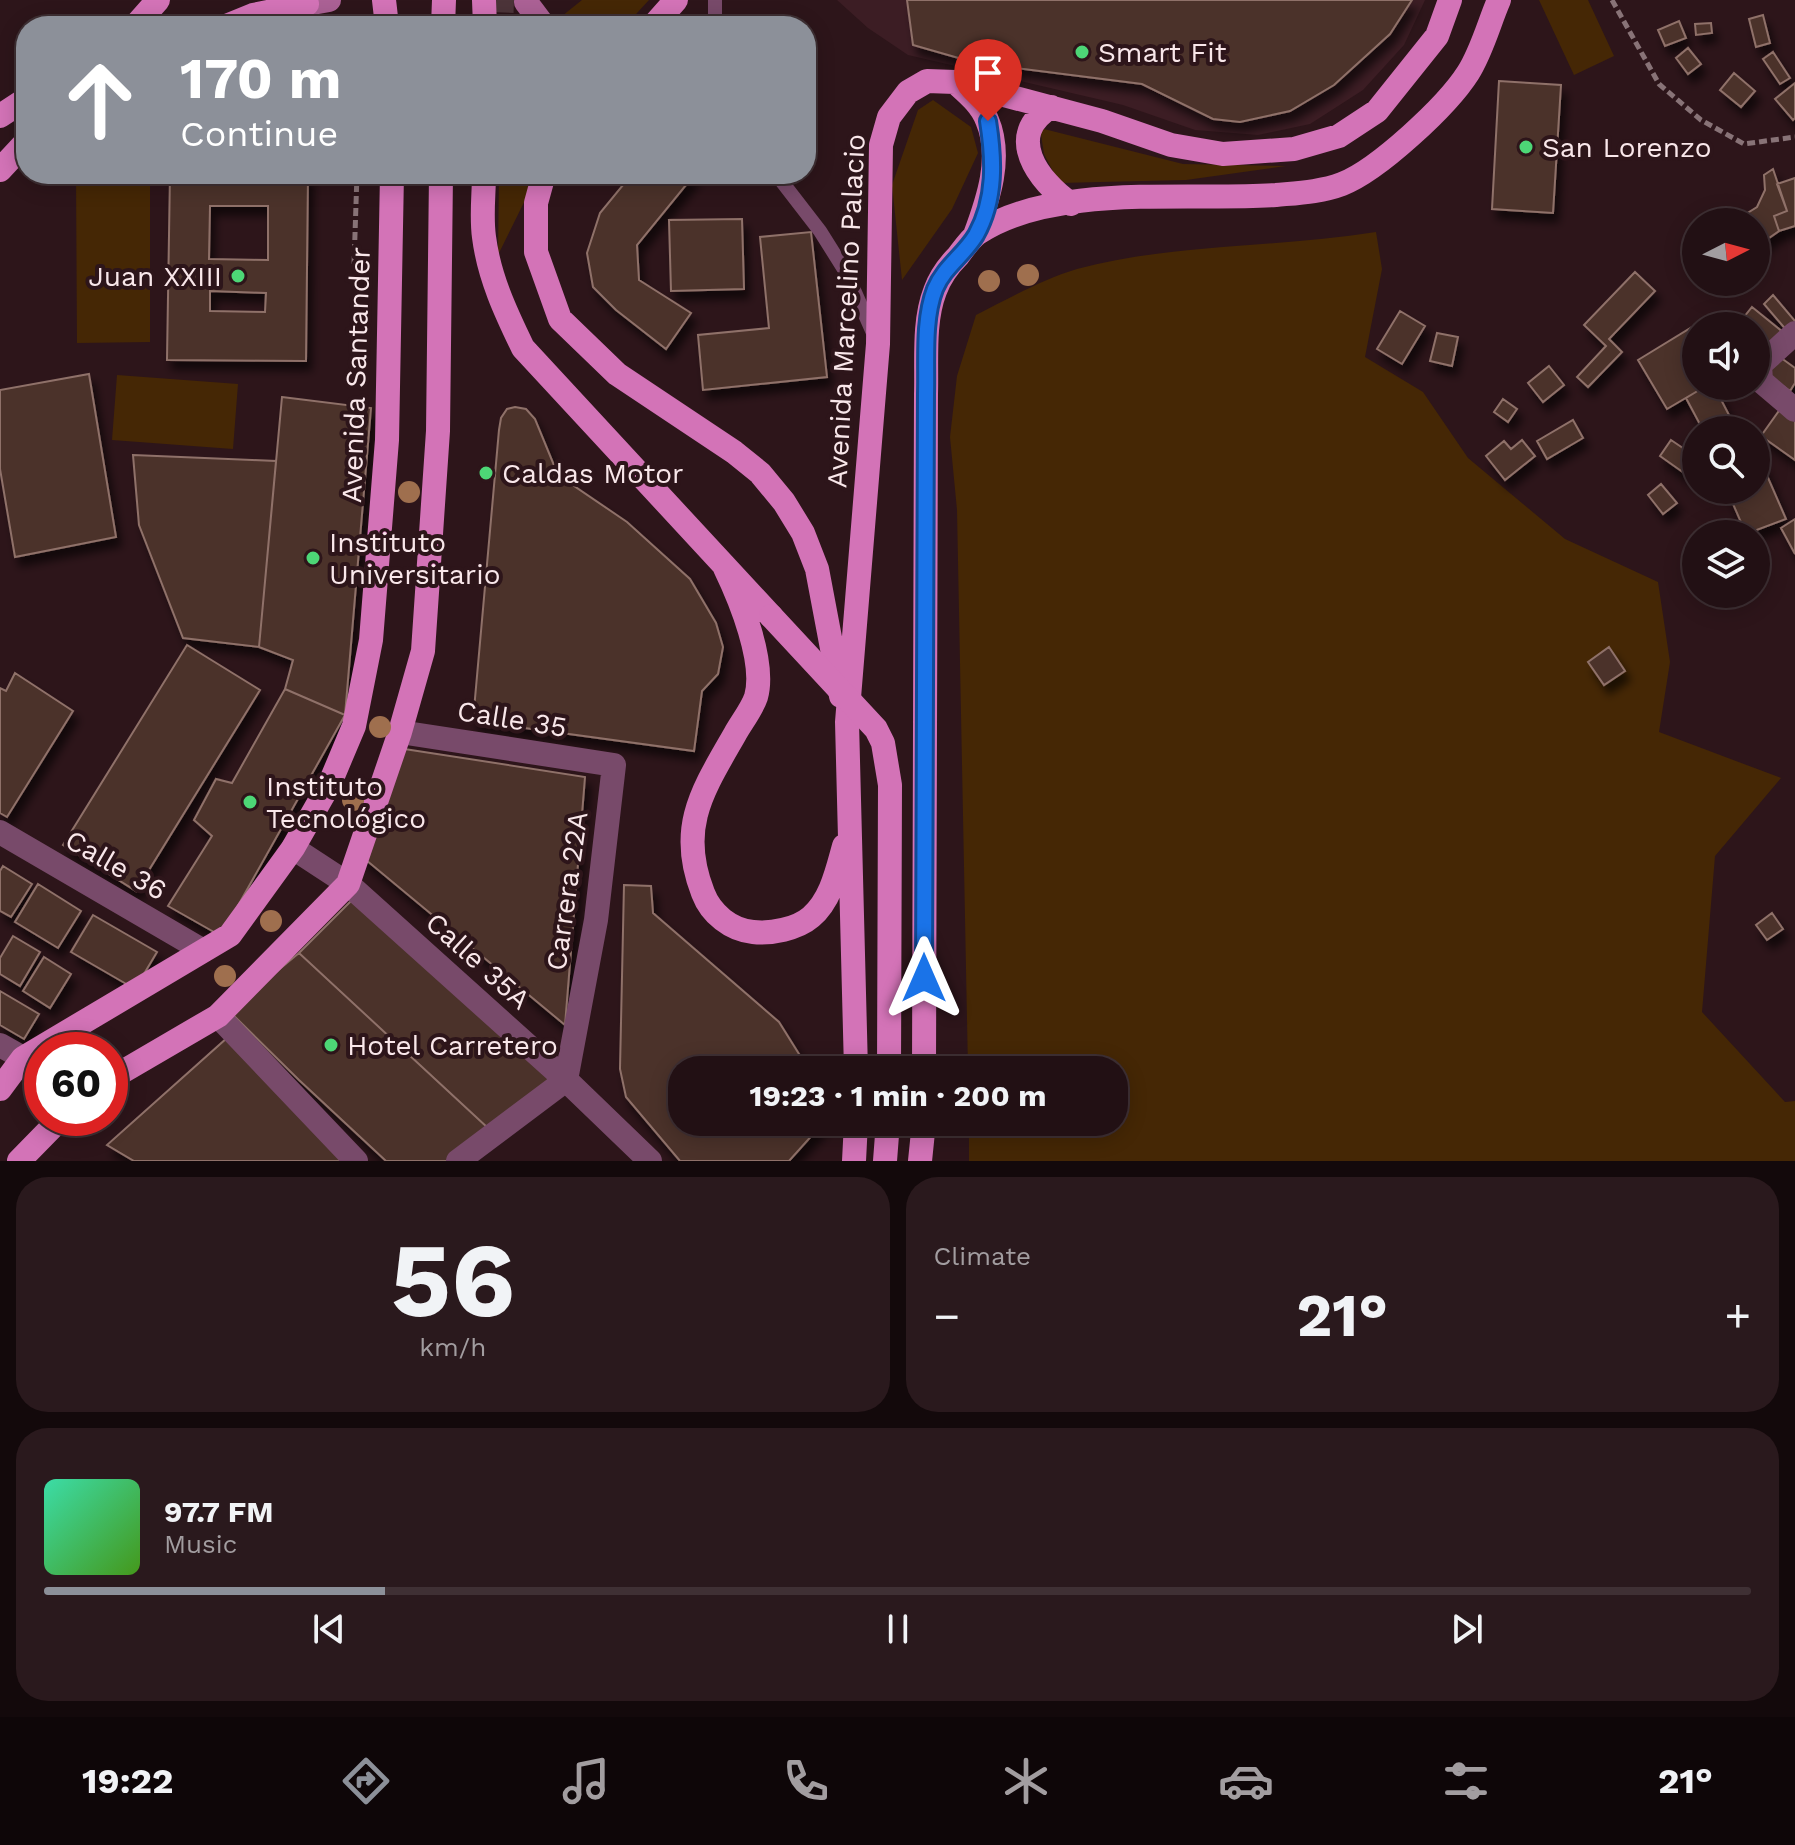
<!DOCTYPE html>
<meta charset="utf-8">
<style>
:root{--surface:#221014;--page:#2a191d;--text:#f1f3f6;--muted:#a29da0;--line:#3f3034;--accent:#8c9099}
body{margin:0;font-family:"Work Sans",sans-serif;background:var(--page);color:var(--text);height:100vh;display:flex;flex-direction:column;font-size:30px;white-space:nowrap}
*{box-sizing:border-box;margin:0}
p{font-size:26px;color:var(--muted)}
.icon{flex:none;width:44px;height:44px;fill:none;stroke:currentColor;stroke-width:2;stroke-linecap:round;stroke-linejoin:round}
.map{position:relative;height:1161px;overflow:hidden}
.drawer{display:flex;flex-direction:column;gap:16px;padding:16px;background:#13090b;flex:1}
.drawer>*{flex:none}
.hud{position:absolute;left:16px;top:16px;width:800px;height:168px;border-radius:32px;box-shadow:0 4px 20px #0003,0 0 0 2px var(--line);background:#8c9099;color:#fff;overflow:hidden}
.needle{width:52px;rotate:84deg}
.tools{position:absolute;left:1682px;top:208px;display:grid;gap:16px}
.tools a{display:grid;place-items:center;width:88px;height:88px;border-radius:50%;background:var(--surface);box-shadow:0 4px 20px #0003,0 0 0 2px var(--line);font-size:40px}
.speed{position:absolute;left:24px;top:1032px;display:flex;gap:16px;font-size:40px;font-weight:700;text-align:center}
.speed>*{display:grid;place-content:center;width:104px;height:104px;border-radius:50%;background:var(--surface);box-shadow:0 4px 20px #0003,0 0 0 2px var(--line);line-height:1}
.speed .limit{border:12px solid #d22;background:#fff;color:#111}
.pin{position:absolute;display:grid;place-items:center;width:68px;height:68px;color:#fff;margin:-82px -34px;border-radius:50% 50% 50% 0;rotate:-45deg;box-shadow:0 0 8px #0007}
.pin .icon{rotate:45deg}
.me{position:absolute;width:88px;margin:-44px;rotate:0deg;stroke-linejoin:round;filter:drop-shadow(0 0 6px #0008)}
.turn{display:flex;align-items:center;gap:28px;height:168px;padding:0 32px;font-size:36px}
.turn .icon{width:104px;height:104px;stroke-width:2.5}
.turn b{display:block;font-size:56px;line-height:68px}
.big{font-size:60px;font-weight:700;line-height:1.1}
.drawer .widget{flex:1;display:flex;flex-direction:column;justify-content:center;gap:12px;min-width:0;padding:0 28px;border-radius:32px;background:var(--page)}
.drawer .dial{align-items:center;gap:0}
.dial b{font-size:104px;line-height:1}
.song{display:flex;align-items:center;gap:24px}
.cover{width:96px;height:96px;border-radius:12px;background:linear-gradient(135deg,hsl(160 70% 55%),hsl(100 70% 35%))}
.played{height:8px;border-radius:4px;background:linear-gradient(90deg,var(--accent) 20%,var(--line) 20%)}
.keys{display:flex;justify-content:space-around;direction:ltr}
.heat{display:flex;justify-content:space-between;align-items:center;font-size:44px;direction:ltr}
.drawer .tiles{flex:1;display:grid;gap:16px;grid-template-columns:1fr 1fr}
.widget:last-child{grid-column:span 2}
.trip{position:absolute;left:668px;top:1056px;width:460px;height:80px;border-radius:32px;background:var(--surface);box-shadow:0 4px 20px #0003,0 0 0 2px var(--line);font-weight:700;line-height:80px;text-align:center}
.tab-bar{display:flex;height:128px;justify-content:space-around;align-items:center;background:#0e0608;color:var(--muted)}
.tab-bar .icon{width:56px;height:56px}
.tab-bar .current{color:var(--accent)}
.tab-bar b{font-size:36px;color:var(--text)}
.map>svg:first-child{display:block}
</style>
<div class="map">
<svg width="1795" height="1161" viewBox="0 0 1795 1161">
<defs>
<filter id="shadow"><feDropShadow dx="5" dy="9" stdDeviation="4" flood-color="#0009"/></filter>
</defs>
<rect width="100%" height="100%" fill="#2d151a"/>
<path fill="#3c1d24" d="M837,0H1425L1404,45L1363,90L1310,124L1258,135L1195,130L1123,105L908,55L868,28Z"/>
<path fill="#452705" d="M582,0H649L625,26H567L562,16Z
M1539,0H1588L1614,56L1574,75Z
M933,100L971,127L978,153L952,209L902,280L892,185L918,110Z
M1040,128L1183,164L1286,166L1186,180L1059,183L1044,154Z
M76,174H150V342L77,343Z
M499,174H538L498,255Z
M1376,232L1382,269L1365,357L1423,392L1468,458L1565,539L1658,582L1670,662L1659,732L1781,778L1715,856L1702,1012L1785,1102L1795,1101V1161H969V1122H1114V1070H968L957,510L950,437L957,376L976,315C1008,299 1043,279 1077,269C1175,243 1277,248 1376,232Z
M117,375L238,384L233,449L112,440Z"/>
<path fill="#4b312a" stroke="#8f7169" stroke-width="2" fill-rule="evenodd" filter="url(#shadow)" d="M907,0H1412L1390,34L1334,85L1290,111L1240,122L1213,119L1142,84L976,63L913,45Z
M1763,15L1770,43L1756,47L1749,19Z
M1679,21L1686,38L1665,46L1658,30Z
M1711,23L1712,33L1696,35L1695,24Z
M1688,48L1701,64L1688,74L1676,58Z
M1773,52L1790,78L1780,84L1763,59Z
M1734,73L1755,91L1741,107L1720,90Z
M1499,81L1561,85L1553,213L1492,209Z
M1795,83V118L1793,120L1775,99Z
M1773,169L1787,211L1774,216L1779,231L1756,247V222H1733L1757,207L1765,190L1764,175Z
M170,174H308L306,361L167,360ZM210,206H268V260L209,259ZM210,291L266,293L265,312L210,311Z
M632,174H695L637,245L639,280L691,313L666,349L616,310L593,287L587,253L600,213Z
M1795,178V226L1779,231L1774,216L1787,211L1777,184Z
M742,219L744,289L671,291L669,220Z
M811,232L827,377L703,390L698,335L769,328L760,237Z
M1635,272L1655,291L1609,339L1622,352L1588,387L1577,377L1606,346L1584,325Z
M1773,295L1795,321V325L1788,332L1764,304Z
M1752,307L1784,333L1772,348L1756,335V326H1745L1740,322Z
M1400,311L1425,326L1402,364L1377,349Z
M1702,321L1705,326H1696V386H1706L1667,409L1638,360Z
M1437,333L1458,337L1452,366L1430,361Z
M1777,355L1795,368V383L1790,391L1765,373Z
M1549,366L1564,385L1543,402L1528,383Z
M89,374L116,537L15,557L0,469V390Z
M1706,386H1714L1730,417L1709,430H1703L1686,398Z
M282,397L371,408L345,715L285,689L293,660L259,647Z
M1503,399L1517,409L1508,422L1494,412Z
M515,407L526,409L535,419L558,475L627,522L690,579L716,623L723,647L718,674L702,691L694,751L473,721L499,430L501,418L507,409Z
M1781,408L1795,418V460L1761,436Z
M1730,417L1738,430H1709Z
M1573,420L1583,438L1547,459L1537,441Z
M1522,440L1535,456L1505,480L1486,456L1504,441L1511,449Z
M1671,440L1696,457L1694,480L1660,456Z
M133,455L276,461L259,647L183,638L139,525Z
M1762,464L1786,519L1746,534L1727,490H1756V467Z
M1661,484L1677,503L1663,514L1648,495Z
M1795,519V554L1781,528Z
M187,645L260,690L136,891L63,845Z
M1609,647L1625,671L1604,685L1588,662Z
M15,673L73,711L7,817L0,813V688L6,691Z
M285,689L345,715L221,936L168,906L212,836L194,820L216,779L232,783Z
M398,748L585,777L565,1025L360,855Z
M3,866L32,884L11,917L0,911V871Z
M38,884L81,911L58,948L15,922Z
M624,885L651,886L653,913L779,1022L809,1070H682V1122H824L789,1161H680L626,1097L620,1069Z
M353,899L553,1080L489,1129L299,953Z
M1772,913L1783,929L1767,940L1756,925Z
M93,915L157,952L135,989L71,952Z
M13,936L40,952L20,986L0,974V958Z
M299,953L489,1129L449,1161H386L299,1080L229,1011Z
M44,957L71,974L50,1008L23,991Z
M0,991L39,1014L24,1039L0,1025Z
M227,1038L343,1161H134L107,1145Z"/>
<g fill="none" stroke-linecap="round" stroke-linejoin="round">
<path stroke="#4c3439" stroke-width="24" stroke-dasharray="24 12" stroke-linecap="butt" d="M490,0L517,1"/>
<path stroke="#887377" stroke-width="5" stroke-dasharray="8 4" stroke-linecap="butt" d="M1612,0L1659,84L1701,120L1744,144L1795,137
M354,264L357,174"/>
<path stroke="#784a6a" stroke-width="14" d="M715,0V26
M776,174L820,231L847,274L873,333"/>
<path stroke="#784a6a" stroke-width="24" d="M1795,333L1760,365L1761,381L1795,410
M400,732L614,765L596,920L566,1080L458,1161
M0,832L202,950
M293,848L348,884L566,1080L650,1161
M218,1016L356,1161
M0,1045L23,1058"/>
<path stroke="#ab6195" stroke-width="24" d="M526,2L544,26
M307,4L329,0"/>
<path stroke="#d373b7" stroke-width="24" d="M384,0L387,26
M484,0L485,26
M135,26L158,0
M226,26L253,15L307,4
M443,26L444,0
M653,26L676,0
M955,82C967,93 981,104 987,120C1003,157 988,200 975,235
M1051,107C1004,135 1038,181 1071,204
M0,116L26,99
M0,170L26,142
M484,174C484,194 481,216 484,237C489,277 506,313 523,348L771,616
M544,174L536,203V252L560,319L617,374L734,452L760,473L784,502L803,533L817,569L841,696
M725,568C740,599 766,662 756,697C752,709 741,723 735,734C703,790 677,827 703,893C711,914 731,930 753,932C771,934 797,929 811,917C831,900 837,871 844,846
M856,1070L847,722L878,344L881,145L889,117L908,92L927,81L955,82L1102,121L1171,145L1223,154L1294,149L1339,136L1377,111L1437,36L1450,0
M924,1070L926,394C927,361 923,322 935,291C940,277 948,266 958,256C964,248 970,239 978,233C1053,183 1188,201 1276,195C1297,193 1321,192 1342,184C1378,170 1447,106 1468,73C1482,51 1489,23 1499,0
M110,1079L218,1016L348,884L400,732L423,651L438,431L441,174
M0,1089L23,1058L230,935L293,848L330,783L354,726L371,640L387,440L392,174
M19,1161L61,1118
M854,1161L856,1122
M885,1161L888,1122
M920,1161L924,1122"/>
<path stroke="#d373b7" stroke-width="24" d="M771,616L876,729L883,743L890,785L889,1070"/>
</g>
<g fill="#9f6f4e">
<circle cx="1028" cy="275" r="11"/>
<circle cx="989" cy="281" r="11"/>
<circle cx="409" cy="492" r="11"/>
<circle cx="380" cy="727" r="11"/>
<circle cx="353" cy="800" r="11"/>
<circle cx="271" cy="921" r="11"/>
<circle cx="225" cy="976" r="11"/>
</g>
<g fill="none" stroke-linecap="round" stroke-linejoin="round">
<g stroke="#114b97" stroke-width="20">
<path id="route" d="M924,978L926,394C927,361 923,320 935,289C944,267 964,255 976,235C996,199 994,159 988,121"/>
</g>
<use href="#route" stroke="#1a73e8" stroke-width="14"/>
</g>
<g fill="#4dd676" stroke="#2d151a" stroke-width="3">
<circle cx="1082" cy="52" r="8"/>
<circle cx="1526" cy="147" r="8"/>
<circle cx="238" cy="276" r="8"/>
<circle cx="486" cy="473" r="8"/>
<circle cx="313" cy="558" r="8"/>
<circle cx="250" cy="802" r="8"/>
<circle cx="331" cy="1045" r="8"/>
</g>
<g text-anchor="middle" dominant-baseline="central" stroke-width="8" stroke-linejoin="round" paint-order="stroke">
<g font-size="28" fill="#f9e7ea" stroke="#2d151a" text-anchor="start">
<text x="1098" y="52">Smart Fit</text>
<text x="1542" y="147">San Lorenzo</text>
<text x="222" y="276" text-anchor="end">Juan XXIII</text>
<text x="502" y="473">Caldas Motor</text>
<text x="329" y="542">Instituto<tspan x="329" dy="32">Universitario</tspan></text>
<text x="266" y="786">Instituto<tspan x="266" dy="32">Tecnológico</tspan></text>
<text x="347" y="1045">Hotel Carretero</text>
</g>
<g font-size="28" fill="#f9e7ea" stroke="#2d151a">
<text transform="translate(846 311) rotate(-87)">Avenida Marcelino Palacio</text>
<text transform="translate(356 375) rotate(-88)">Avenida Santander</text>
<text transform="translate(512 719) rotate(9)">Calle 35</text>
<text transform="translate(116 865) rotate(30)">Calle 36</text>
<text transform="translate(567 891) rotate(-82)">Carrera 22A</text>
<text transform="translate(478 961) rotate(42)">Calle 35A</text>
</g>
</g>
</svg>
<div class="tools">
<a><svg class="needle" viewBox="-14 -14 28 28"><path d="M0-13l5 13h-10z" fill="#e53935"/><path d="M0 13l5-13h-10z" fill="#a29da0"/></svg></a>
<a><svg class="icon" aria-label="sound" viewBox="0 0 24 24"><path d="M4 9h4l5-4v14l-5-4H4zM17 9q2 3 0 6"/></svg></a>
<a><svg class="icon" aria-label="search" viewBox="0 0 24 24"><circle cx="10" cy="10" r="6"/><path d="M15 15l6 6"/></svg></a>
<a><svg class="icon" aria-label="layers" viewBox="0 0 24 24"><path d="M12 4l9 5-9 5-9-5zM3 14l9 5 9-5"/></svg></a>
</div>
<div class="speed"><div class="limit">60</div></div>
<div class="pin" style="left:988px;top:121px;background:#d93025"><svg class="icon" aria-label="arrive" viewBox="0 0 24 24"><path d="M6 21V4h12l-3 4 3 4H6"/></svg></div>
<svg class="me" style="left:924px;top:978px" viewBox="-20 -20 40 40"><path d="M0-17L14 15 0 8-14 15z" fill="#1a73e8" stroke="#fff" stroke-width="4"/></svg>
<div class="trip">19:23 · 1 min · 200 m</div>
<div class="hud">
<div class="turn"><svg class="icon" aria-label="ahead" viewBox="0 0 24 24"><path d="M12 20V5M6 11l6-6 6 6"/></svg><div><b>170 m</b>Continue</div></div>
</div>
</div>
<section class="drawer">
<div class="tiles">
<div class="widget dial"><b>56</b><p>km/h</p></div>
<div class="widget"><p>Climate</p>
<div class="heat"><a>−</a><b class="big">21°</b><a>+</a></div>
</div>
<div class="widget">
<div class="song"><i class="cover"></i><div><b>97.7 FM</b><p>Music</p></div></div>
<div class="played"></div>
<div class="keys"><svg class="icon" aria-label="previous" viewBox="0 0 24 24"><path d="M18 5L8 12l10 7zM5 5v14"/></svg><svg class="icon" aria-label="pause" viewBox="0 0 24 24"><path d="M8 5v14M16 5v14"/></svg><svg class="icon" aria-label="next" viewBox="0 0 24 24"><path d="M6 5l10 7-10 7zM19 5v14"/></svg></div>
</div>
</div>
</section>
<nav class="tab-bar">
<b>19:22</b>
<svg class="icon current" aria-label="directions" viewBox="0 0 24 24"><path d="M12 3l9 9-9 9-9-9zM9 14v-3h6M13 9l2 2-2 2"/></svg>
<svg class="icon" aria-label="music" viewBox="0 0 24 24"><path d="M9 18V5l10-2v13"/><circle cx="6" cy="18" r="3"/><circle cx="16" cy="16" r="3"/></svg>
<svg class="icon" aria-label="phone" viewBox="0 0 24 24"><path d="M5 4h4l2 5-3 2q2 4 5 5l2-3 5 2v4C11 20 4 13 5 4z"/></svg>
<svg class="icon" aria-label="climate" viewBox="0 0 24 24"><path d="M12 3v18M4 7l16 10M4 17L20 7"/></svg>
<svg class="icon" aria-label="car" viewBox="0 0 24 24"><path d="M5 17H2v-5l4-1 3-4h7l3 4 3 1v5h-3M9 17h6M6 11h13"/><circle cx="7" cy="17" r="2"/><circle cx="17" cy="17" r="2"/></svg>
<svg class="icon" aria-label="filters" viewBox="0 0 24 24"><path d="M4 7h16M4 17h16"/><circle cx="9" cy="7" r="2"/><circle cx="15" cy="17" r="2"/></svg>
<b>21°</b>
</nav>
